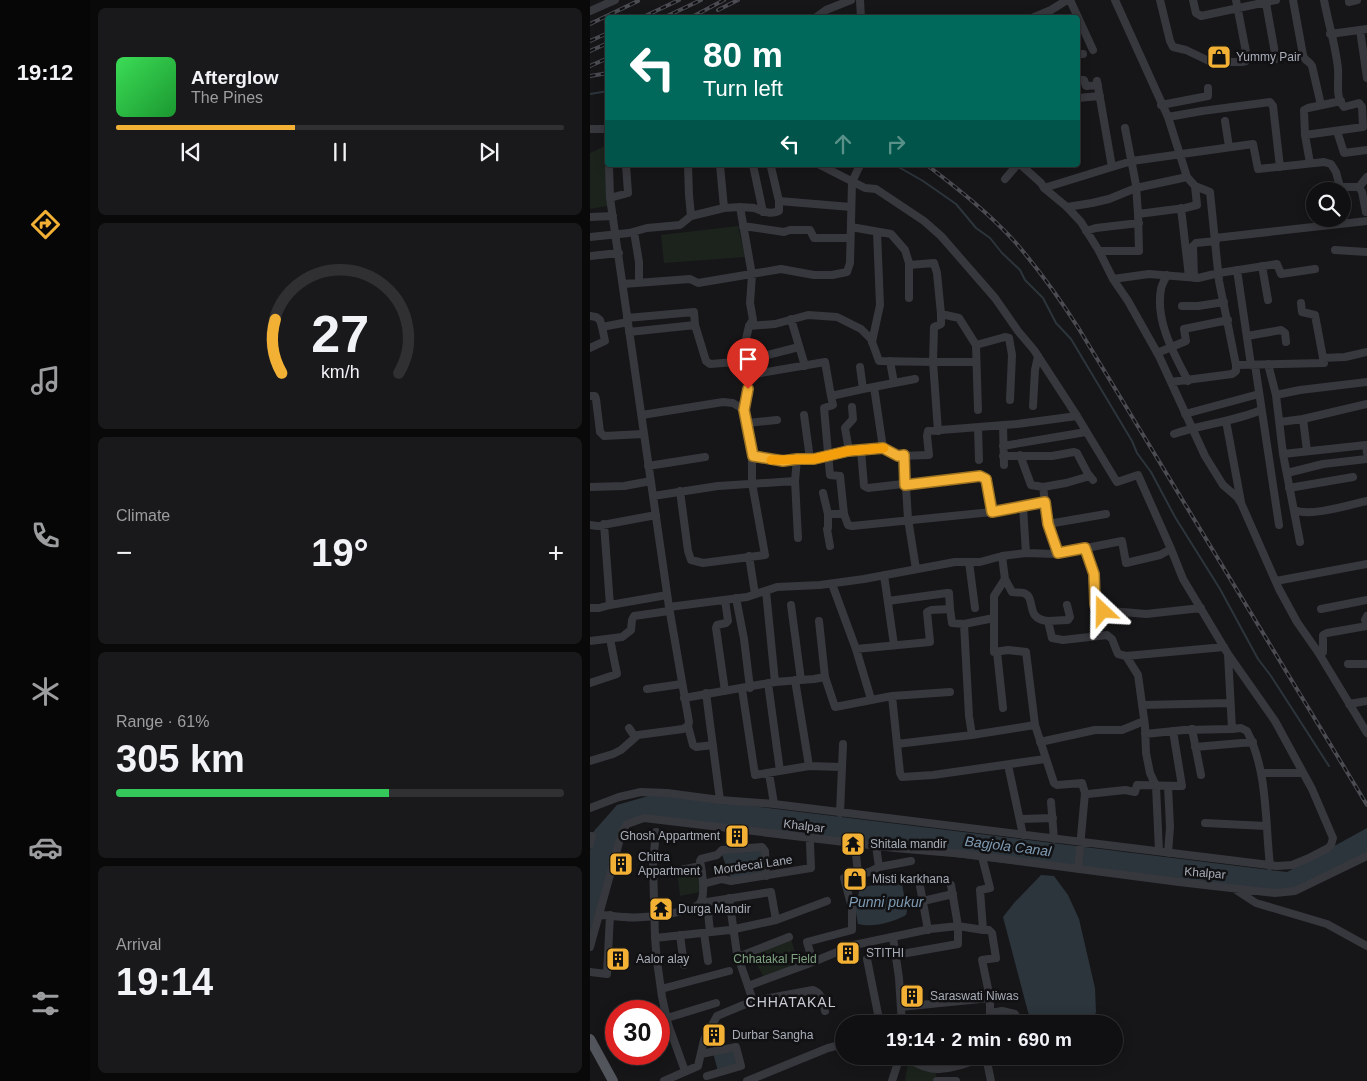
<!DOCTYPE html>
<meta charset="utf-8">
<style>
:root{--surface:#101012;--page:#19191b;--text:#f1f3f6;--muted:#9c9d9f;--line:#303032;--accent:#f2b134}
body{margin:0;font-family:Arial,sans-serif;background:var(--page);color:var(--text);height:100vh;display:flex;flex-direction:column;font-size:19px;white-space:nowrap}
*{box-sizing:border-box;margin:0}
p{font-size:16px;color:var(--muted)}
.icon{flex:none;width:28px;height:28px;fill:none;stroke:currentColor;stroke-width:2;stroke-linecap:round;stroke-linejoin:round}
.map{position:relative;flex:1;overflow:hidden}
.panel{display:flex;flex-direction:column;gap:8px;padding:8px;background:#09090a;width:500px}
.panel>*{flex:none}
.banner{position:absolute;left:15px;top:15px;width:475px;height:152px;border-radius:5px;box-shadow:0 2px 12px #0003,0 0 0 1px var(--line);background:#00695c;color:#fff;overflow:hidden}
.tools{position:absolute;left:716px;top:182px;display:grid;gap:10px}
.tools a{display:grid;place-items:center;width:45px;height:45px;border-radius:50%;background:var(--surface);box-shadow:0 2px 12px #0003,0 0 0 1px var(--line);font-size:25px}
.speed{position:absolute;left:15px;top:1000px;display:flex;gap:10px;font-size:25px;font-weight:700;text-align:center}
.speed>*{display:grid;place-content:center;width:65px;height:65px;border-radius:50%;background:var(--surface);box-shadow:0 2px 12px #0003,0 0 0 1px var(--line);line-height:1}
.speed .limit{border:8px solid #d22;background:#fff;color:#111}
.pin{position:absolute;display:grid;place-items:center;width:42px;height:42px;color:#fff;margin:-51px -21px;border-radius:50% 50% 50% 0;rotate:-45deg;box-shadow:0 0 5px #0007}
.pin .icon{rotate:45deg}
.me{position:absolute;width:55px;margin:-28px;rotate:337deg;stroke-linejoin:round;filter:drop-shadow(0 0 4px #0008)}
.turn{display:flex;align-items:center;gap:18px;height:105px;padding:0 15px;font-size:22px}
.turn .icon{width:65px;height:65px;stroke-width:2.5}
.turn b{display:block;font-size:35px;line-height:42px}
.lanes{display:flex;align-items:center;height:48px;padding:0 15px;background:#0003;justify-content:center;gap:25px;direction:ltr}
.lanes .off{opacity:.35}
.big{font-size:38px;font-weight:600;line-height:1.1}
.panel .card{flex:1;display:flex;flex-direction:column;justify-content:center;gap:8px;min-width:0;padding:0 18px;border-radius:8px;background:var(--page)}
.panel .dial{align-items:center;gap:0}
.dial svg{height:130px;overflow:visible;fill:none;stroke:var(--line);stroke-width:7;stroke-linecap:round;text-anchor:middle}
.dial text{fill:var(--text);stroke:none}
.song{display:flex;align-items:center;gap:15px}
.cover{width:60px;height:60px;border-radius:8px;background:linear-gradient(135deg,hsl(130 70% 55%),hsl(130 70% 35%))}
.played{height:5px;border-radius:2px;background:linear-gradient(90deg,var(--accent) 40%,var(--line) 40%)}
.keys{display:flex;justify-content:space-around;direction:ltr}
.heat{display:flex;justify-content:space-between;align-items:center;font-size:28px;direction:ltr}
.charge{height:8px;border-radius:4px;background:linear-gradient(90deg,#34c759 61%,var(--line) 0)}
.trip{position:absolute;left:245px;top:1015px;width:288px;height:50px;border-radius:25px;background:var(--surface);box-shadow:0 2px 12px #0003,0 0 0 1px var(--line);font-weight:600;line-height:50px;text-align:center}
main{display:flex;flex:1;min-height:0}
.menu{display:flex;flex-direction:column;width:90px;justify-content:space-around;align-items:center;background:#060607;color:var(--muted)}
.menu .icon{width:35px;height:35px}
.menu .current{color:var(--accent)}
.menu b{font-size:22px;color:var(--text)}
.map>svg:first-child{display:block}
</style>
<main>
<nav class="menu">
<b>19:12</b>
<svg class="icon current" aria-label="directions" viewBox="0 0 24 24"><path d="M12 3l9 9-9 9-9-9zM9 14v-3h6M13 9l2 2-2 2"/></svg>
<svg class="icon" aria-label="music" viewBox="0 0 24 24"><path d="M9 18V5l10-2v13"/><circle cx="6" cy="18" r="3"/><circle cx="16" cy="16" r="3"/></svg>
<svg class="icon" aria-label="phone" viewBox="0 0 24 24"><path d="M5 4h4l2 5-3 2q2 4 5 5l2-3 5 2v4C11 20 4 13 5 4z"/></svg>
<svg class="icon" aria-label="climate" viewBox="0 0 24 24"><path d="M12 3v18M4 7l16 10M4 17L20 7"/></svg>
<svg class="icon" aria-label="car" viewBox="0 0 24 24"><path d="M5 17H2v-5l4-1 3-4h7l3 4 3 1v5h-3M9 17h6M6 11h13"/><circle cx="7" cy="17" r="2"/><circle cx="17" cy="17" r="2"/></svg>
<svg class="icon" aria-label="filters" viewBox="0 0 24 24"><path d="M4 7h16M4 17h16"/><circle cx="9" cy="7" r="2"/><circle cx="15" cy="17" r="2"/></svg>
</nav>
<section class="panel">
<div class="card">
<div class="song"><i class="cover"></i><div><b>Afterglow</b><p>The Pines</p></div></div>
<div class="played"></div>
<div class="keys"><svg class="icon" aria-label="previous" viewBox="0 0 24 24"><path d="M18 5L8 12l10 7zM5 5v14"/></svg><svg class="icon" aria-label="pause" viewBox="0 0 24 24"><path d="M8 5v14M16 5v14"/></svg><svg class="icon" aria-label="next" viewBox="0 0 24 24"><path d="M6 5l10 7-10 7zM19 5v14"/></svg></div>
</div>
<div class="card dial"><svg viewBox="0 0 100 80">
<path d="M14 69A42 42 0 1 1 86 69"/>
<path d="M14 69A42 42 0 0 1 10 36" stroke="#f2b134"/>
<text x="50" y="56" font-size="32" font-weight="700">27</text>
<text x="50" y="72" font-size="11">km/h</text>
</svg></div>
<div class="card"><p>Climate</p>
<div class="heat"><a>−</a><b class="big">19°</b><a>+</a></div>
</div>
<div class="card"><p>Range · 61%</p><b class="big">305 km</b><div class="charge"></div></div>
<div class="card"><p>Arrival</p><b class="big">19:14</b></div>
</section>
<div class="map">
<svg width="777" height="1081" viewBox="0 0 777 1081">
<rect width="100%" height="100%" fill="#161618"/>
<path fill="#1c231d" d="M15,146L17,206L0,209V153Z
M148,226L155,257L74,263L71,235Z
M108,869L110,892L90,896L87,872Z
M201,939L209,965L174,978L161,953Z
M318,1062L347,1070L345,1081H315Z"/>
<path fill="#2c353c" d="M65,794L697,872L777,828V852L725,885L694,895L388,860L55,815L37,822L0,945V850L4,831L27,805Z
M171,847L174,872L141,879L131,852Z
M451,875L464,876L478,895L489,919L505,988L506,1012L501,1024H444L438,1012L413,917L424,903Z
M301,881L312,884L317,911L316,915C303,922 283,928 268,924L265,907L270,888Z
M145,1049L148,1065L128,1071L123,1053Z"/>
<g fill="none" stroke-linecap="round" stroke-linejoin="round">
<path stroke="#2c353c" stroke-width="2" d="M0,94L18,91
M305,165L333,181L366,204L386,228L400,238L412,253L430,270L435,280L453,298L466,323L481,339L542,441L547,453L561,472L585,517L630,589L668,659L681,676L739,766"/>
<path stroke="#37383d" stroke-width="8" d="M270,0L271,18
M480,0L503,50
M525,0L578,117L597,177L605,186L620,192L629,281L646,365V371L642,374L581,382
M570,0L580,41L583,47L596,50L621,62H652L656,61L657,57L646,0
M603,0L606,13L611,16L686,0
M703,0L713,55C714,61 720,61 722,66L731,105
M759,0V2L767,0
M676,3L686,59
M0,11L25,0
M225,18L236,10L261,0
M442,18L461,10L477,0
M770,30L777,78
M740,34L777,29
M488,54H493
M488,80H494L496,86L508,85
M488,98L510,96
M571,105L618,96V88
M578,117L612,111L680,102L683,106L690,167
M635,121L639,147
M535,128L546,185L548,214L595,208L607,205L605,186
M0,129H18
M747,131L754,153L777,150
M715,135L773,127L772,107L769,103L754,107C745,98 749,82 748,69C746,47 738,22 734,0
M720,163L715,135L714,110L718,108L751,101
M98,165L99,195L101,216L134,208
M163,165L173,212
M431,165L451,183L454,188L477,207L491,222L509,251L523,279L538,301L569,356L615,456L633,485L647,497L651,503L689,589L707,622L728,652L777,733
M181,167L189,201
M522,167L542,161L663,144L668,169L734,162L741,164L746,172L750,187H769L772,192L776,212
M415,179L427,165
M769,187L777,177
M454,188L522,167L507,81
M20,198L38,193L36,165
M150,207C155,208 160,207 164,208C173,211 179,215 189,211V201L261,207
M477,207L502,203L519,199L546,188L597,177
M591,208L599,277
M0,217L23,216
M153,226L194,232L200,230H220L224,238H260
M261,227L301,234L315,250L319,263V298
M496,231L506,228L549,223
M44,232L49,262V282
M0,237L39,233L57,228L90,225L101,216
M625,238L777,221
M745,250L777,252
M509,251H549L548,214
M0,256L29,253
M319,265L344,263L347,273L351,314L369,318L386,345L415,337L419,338L422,355L420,400
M672,266L678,300
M647,270L661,365
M577,275C575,279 572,284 571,289C565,321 584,354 598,381
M604,278L603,246L606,243L626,241
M523,279L559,274L608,278L629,273L687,264L691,274L725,269
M33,284L100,279L108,283L191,269L224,275H242L257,272L260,263L262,182L270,165
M592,306H608L634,302
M351,314V324L344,327L343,362H386
M0,316L6,317L10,320L12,327L38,322
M37,318L104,312L105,325
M201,319L215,366
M159,326L185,324L218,315L247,317L271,329L281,339L289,361L343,362L348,431
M39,332L105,325L116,361L120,364L158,361
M657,336L691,330L695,333L696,342
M282,342L290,305L287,232
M386,345L388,410
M0,348L15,341L12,327
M567,353L596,341L594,329L638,320
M733,358L755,357L777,352
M158,360L209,347
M300,361L304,383
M678,364L686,395L693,454L710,542
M646,365L734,363L725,315L712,312L711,303
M665,365L689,525
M270,367L273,389L325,379
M159,375L235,362L241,396L273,389
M284,387L293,448
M686,395L710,390L777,382
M0,396H5L6,399L10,432L14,436L53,434
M241,396L243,405L234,408L240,475L250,476L254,514L258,525L262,526L402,512L455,502
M443,406L445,370L448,356
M595,414L669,394
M52,415L133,402L143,403L154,410
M214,415L220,459
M713,419L777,404
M636,421L651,502
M690,422L713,419L717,451
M157,423L187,420
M413,425L414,465
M388,428L389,460
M584,434C612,424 643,422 671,410
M413,446L496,432
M271,450L274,486L278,488L391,475L396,479L402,512
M259,451L255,428L263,419L262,407
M693,454L776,445L777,453
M314,455L318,519L326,569
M430,455L441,485L453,487L458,524L468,553
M413,456H462L484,452L487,453L498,474L503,480
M163,457L193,461L207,459H224L259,451L293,448L308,456L339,455L337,436L338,431L427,424L487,416
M207,459L205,481L208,538
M58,466L115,457
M697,473L733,464L777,459
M0,487L34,486L61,481
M453,487L476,483L500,476
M699,488L763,477
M90,491L98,551L101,560L113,563L175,555L162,483V452L154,410L157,403L159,375L156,339L159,326L163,320L160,303L162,275L150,207L134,208L130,165
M233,493L238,514H254
M63,496L128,486L205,481
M433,507L436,553
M704,510C721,517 759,505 777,501
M238,514V528L237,529L240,546
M14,524L20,605L77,595
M458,524L516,514
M0,525L7,526L66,515
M495,548L504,574L505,604L509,610L556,614L611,608
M159,556L165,594
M412,556L415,579L404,596V652L418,650L436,652L445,725L464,783L467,785L492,783L495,793L498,794L535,790L545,792L547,785L592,786L583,731
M379,562L385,608
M294,575L304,645
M415,579L422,592C425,593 431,592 434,593C447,598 434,619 458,621L462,638L473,640L517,635L522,639L528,654L536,656L548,675L555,726L556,753L560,773L566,786L569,851
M686,581L777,564
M242,584L266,649L281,699
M176,591L185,682
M146,598L154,639L160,688
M298,601L357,593H359L360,609
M201,605L211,680
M79,607L157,597L187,587L230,585L274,579L365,562H390L412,556L436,553L466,554L532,541L536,563L570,555L581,549L548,475L527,482L525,479L487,416L444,350L428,331L405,298L351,236L334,221L286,189L275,188L230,165
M0,608H9L20,605
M731,609L777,600
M777,616L775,620L777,623
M229,621L235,677L245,707L302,696L360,692
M458,621L478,620L480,617L477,605
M374,624L379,716L382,735
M0,641L32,637L41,630L42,620L44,616L79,611
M266,649L340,642L337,612L341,610L360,609L362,623L374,624L404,618
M407,652L413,708
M728,652H733V635L737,633L777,626
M638,654L642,729L651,728L657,731C678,772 675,821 680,866
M536,656L634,647
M758,664H777
M205,680L219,766
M0,683L27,674L20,639
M178,683L190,771
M57,689L92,684
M152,689L165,775L219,766L252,767
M135,691L126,628L127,625L136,623L138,621L135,600
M116,693L130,800
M302,696L310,773L312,777L343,775L455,759
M94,698L185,682L224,679L235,677
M759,704L777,701
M552,705L640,703
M98,726L103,745L106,747L123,745
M39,728L45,737
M602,729L611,775
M555,734L594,730L642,729
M450,742L505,730H532L554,721
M307,744L382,735L445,725
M605,747L663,742
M0,761L23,754L31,750L48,735L93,729L98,726L99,722L79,607L20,198L19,165
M418,765L433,835
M179,773L184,804
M671,773H713
M578,786L580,827L578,853
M461,802L464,839
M0,808L29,797L51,792L77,793L130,800L184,804L687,866L702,865L719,858L738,848L741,845L743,838L722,789L685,721L638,654L593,579L581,549
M250,813L253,744
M430,819L463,818
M615,823L676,826
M66,832L63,863L65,938L67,961L72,997L78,1024L95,1071
M0,844L2,836
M265,844L268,874
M286,846L289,867
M392,857L400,888L390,890L393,930H399L402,933L406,958L392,960L400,998V1023L397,1024
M488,869L495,793
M85,871L111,866
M113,884L132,879L141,881L221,868L220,843
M330,886L338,930
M646,890L666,903L737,924L777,946
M139,898L147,954L158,986L223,962L264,945L340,929L368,926L361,885
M333,901L363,894
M9,915C18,915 27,917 35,917C49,919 102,913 110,903C116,895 112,870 110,861L111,859L127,855L132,850L172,847L175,851L176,876
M186,920L237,901
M114,933L118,961
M90,935L94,965
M303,937L309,978L312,1024
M65,938L140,930L186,920L181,892L117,902L120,932
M0,947L32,832L37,824L54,818L305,848L375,854L589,882L685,893L705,891L777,856
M306,955L368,944V926L393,930
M148,957L199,937
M277,959L290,1024
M223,962L217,942L262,930V908L254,878L279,872L289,867L321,861
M0,972L17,974L20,915
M71,989L139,971
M163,1001L223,990C232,993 233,1002 235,1011
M311,1007L400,998
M400,1013L412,1011L425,1014L428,1024
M77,1018L126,1003
M111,1054L146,1047L151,1066L117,1076
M311,1056C323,1061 336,1070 349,1069C365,1068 382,1062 396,1056
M396,1057L401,1081
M74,1081L108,1066L114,1040L127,1016L163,1001L158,986
M157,1081L238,1048L250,1045L254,1046
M302,1081L310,1056
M347,1081H366"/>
<path stroke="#53555c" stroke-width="10" d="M0,1039L23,1081"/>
<g stroke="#4a4c52" stroke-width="4">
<path id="rail" d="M128,10L148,0
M51,18L89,0
M73,18L111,0
M100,18L134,0
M0,24L48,1
M0,41L18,33
M0,51L18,43
M0,66L18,58
M0,76L18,73
M337,165C368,189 399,213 426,243C449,270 470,299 489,329L777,805"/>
</g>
<use href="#rail" stroke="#111113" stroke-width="2" stroke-dasharray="5.5" stroke-linecap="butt"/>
</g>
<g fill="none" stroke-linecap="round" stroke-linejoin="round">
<g stroke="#9d7322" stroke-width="12">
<path id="route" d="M158,389L154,410L163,456L193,461L207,459H224L258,451L293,448L308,456L314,455L315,485L390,476L396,479L402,512L455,502L458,524L468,553L495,548L504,574L505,604L506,608L513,611"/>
</g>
<use href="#route" stroke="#f2b134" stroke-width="9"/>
<path stroke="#f59e0b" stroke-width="9" d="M181,460L224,459L258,451L294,448"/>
</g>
<defs>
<g id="shop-square" transform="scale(1.25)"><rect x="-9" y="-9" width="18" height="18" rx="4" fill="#f2b134" stroke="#111113"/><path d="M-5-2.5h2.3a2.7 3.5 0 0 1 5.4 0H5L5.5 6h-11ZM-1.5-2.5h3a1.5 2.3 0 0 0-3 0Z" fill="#111"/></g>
<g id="building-square" transform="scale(1.25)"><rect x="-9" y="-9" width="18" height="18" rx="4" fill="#f2b134" stroke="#111113"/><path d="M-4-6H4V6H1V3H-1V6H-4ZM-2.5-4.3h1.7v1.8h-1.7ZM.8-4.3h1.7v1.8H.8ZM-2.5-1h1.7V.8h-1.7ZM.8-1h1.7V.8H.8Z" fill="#111"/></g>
<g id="temple-square" transform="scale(1.25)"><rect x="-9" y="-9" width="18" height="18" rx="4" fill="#f2b134" stroke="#111113"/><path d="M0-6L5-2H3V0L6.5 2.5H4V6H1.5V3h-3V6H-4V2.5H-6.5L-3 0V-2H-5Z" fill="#111"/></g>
</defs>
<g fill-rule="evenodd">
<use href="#shop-square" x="629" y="57"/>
<use href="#building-square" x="147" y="836"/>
<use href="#temple-square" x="263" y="844"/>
<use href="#building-square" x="31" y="864"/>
<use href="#shop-square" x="265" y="879"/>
<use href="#temple-square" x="71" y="909"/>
<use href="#building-square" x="258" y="953"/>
<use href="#building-square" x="28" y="959"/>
<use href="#building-square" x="322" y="996"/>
<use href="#building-square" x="124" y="1035"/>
</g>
<g text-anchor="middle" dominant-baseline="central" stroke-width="5" stroke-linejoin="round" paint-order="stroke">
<g font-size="12" fill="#a8adb8" stroke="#111113" text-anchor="start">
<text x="646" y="57">Yummy Pair</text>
<text x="130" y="836" text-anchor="end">Ghosh Appartment</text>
<text x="280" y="844">Shitala mandir</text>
<text x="48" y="857">Chitra<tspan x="48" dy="14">Appartment</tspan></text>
<text x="282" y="879">Misti karkhana</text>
<text x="88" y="909">Durga Mandir</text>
<text x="276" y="953">STITHI</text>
<text x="46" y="959">Aalor alay</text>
<text x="340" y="996">Saraswati Niwas</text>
<text x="142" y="1035">Durbar Sangha</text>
</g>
<g font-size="12" fill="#a8adb8" stroke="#111113">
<text transform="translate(214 826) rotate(7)">Khalpar</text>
<text transform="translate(163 865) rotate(-8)">Mordecai Lane</text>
<text transform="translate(615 873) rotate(5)">Khalpar</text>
</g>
<g font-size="12" fill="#7fa381" stroke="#111113">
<text x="185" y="959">Chhatakal Field</text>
</g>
<g font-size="14" font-style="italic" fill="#7f9bb3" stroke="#111113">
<text transform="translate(418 846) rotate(7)">Bagjola Canal</text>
<text x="296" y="902">Punni pukur</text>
</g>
<g font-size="14" letter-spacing="1" fill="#c9ccd4" stroke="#111113">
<text x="201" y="1002">CHHATAKAL</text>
</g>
</g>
</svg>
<div class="tools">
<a><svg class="icon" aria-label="search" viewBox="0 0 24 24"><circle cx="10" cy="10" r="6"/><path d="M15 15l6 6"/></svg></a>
</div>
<div class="speed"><div class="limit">30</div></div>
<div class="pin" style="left:158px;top:389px;background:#d93025"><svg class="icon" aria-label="arrive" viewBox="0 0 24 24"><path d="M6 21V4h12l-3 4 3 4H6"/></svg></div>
<svg class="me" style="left:513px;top:611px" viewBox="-20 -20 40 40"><path d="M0-17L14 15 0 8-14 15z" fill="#f2b134" stroke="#fff" stroke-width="4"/></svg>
<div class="trip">19:14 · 2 min · 690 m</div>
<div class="banner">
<div class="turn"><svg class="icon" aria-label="left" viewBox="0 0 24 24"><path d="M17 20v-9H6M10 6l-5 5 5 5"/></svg><div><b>80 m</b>Turn left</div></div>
<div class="lanes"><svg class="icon" aria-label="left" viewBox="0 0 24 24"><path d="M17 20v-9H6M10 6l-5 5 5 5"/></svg><svg class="icon off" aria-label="ahead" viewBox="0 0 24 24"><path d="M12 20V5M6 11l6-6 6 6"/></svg><svg class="icon off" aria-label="right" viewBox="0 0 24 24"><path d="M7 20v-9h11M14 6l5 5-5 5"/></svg></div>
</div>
</div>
</main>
